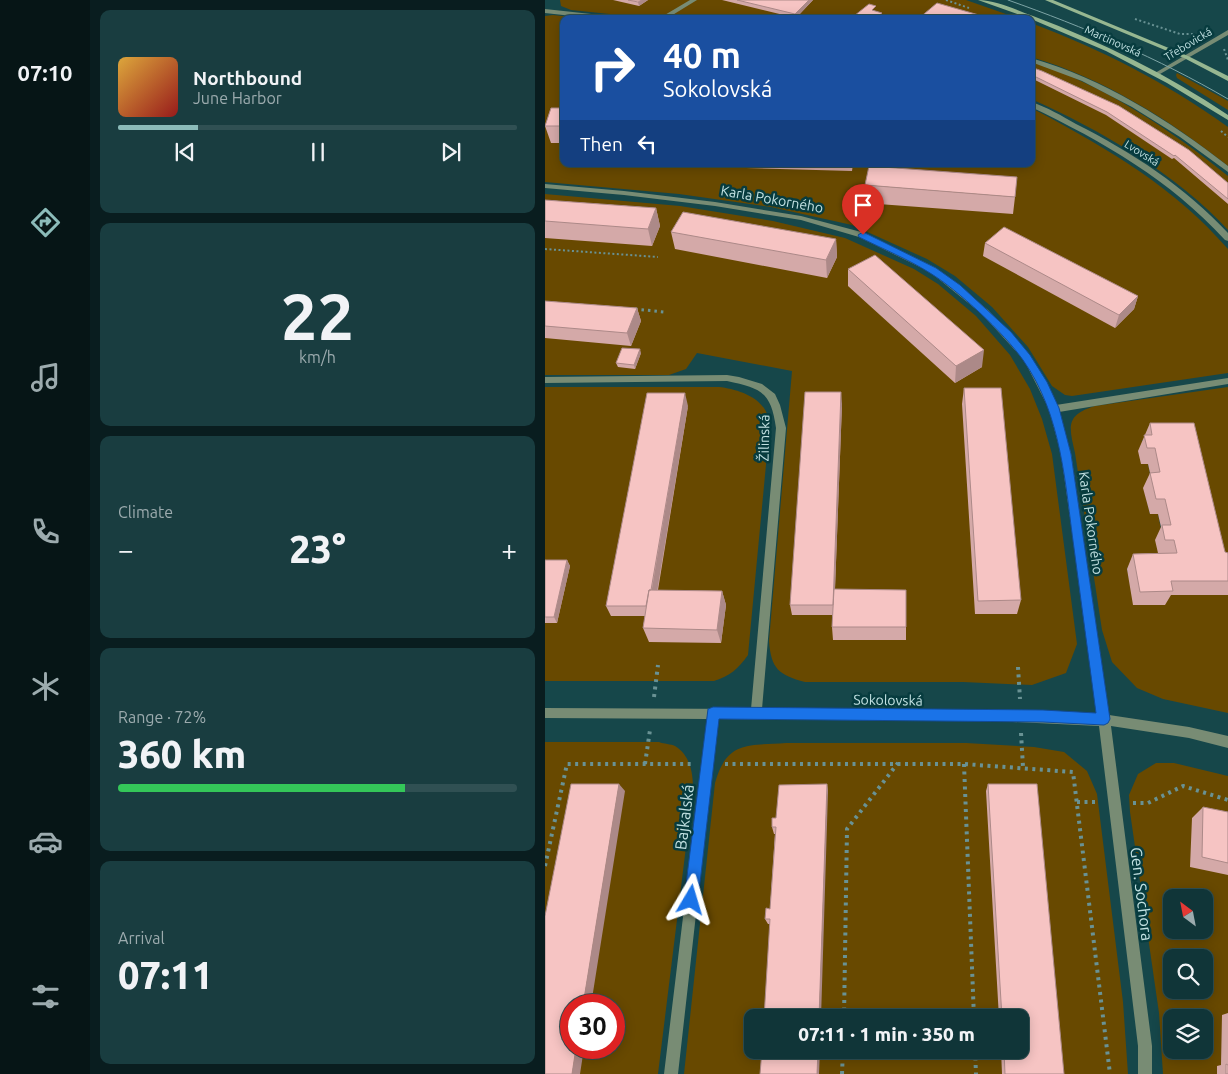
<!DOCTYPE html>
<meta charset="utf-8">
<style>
:root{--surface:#103538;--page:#193d40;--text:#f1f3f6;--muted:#9cabae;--line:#305053;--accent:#8bbbb9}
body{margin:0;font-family:Ubuntu,sans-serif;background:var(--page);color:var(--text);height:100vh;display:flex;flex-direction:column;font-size:19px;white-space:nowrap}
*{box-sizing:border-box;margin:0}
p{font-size:16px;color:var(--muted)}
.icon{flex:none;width:28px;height:28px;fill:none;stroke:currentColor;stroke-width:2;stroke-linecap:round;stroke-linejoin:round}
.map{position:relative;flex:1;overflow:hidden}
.sheet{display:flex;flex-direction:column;gap:10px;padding:10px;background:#091d1f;width:455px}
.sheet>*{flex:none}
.hud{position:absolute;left:15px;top:15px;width:475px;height:152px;border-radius:10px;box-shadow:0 2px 12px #0003,0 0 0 1px var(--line);background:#1a4fa0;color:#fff;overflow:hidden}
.needle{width:32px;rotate:328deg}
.buttons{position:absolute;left:618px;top:889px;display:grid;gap:10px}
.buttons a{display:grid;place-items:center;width:50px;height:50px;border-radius:10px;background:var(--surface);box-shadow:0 2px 12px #0003,0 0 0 1px var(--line);font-size:25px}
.speed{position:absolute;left:15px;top:994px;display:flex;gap:10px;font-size:25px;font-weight:700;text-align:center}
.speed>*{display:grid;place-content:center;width:65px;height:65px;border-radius:50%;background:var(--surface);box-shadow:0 2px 12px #0003,0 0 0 1px var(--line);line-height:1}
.speed .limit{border:8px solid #d22;background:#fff;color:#111}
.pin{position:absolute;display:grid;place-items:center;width:42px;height:42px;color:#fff;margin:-51px -21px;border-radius:50% 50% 50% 0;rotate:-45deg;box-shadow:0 0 5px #0007}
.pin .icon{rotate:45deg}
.me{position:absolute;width:55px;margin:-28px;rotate:7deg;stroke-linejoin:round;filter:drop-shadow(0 0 4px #0008)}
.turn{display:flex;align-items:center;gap:18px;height:105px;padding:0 20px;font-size:22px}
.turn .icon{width:65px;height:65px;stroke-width:2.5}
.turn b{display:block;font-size:35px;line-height:42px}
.then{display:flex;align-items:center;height:48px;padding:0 20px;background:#0003;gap:10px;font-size:19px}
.big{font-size:38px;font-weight:800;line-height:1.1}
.sheet .card{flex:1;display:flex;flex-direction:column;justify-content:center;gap:8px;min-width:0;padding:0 18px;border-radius:10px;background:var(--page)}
.sheet .dial{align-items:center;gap:0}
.dial b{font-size:65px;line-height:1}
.song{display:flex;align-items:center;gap:15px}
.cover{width:60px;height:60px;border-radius:8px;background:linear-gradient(135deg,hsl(40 70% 55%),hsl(0 70% 35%))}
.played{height:5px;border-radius:2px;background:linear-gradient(90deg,var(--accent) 20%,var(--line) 20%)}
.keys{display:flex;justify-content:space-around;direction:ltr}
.heat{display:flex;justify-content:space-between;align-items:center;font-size:28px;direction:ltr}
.charge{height:8px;border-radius:4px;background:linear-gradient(90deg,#34c759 72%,var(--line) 0)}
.trip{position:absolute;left:199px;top:1009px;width:285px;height:50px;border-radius:10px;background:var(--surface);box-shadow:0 2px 12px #0003,0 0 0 1px var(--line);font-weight:800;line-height:50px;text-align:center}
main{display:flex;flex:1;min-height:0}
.menu{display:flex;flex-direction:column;width:90px;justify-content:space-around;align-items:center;background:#061516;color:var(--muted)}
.menu .icon{width:35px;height:35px}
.menu .active{color:var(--accent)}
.menu b{font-size:22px;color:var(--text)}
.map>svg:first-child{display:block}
</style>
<main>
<nav class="menu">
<b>07:10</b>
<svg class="icon active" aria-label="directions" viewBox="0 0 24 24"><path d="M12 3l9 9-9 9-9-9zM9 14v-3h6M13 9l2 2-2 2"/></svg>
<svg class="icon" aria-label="music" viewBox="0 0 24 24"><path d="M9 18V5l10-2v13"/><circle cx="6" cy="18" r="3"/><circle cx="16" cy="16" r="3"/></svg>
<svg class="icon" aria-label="phone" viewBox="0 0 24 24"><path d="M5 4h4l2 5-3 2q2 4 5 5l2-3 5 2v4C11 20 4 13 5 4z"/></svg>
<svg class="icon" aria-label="climate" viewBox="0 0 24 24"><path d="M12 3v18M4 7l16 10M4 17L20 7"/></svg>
<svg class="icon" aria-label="car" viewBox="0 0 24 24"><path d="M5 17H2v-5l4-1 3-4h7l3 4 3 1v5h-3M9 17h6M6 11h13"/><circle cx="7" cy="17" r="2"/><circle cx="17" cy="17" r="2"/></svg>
<svg class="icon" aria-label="filters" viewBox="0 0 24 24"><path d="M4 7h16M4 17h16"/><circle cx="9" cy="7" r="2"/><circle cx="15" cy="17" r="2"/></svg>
</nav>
<section class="sheet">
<div class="card">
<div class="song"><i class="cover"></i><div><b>Northbound</b><p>June Harbor</p></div></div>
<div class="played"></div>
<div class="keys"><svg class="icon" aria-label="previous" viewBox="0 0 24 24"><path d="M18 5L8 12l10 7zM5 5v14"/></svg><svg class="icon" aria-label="pause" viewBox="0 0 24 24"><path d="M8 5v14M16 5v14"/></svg><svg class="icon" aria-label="next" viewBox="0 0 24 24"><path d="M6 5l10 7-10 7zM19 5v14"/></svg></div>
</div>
<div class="card dial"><b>22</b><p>km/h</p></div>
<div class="card"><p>Climate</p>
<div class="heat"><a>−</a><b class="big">23°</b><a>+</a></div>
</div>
<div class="card"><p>Range · 72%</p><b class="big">360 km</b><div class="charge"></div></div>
<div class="card"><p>Arrival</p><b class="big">07:11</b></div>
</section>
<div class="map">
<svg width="683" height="1074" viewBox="0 0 683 1074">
<rect width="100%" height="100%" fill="#16474a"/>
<path fill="#684900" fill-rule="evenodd" d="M15,0H421L475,19H113L26,10L16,6Z
M8,15L44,19H19V164H486V108L494,112C565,150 629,187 683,249V373L527,396L520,395L507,386L483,347L447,307L410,276L382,259L307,225L226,207L134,194L0,182V16Z
M486,23C559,51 619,81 683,127V166C625,120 558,78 486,57Z
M486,62C553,81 629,132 683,176V230C633,175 554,129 486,99Z
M632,73L683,101V110L632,78L631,75Z
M0,194L135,206L228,221L300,238L369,269L393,284L431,316L465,355L485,389L497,419L507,454L532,644L521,673L487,685L418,682H260C234,675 226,669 224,641L247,371L152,353L141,369L124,375H0Z
M0,387H174C192,389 218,397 223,417C225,422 224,428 224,433L203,655C193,669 185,676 169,681H0Z
M683,387V568L644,439L596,440L599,441L596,464H603L608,488L599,489L605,514H613L618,540L613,554L582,568L589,605L618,595H683V713L618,699L592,688L567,662L557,630L530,453C524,427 520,415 550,406Z
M0,742H114C119,744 126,744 130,746C146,756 148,774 148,790L113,1074H0ZM26,1005H69V1048H26Z
M241,743H421L489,747L519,752L542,771L552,794L578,1002L583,1074H139L170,783C182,740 203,746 241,743ZM208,1018H475V1050H208Z
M611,763H629L683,776V1074H618L614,1013L585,812L584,795L593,774ZM626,898H659V930H626ZM626,958H659V990H626ZM626,1018H659V1050H626Z"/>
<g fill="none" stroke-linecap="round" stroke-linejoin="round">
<path stroke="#699294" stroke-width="2" stroke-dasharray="2 2.5" stroke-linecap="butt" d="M401,0L424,8
M590,19L635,34H650
M679,49L683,60
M676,131L683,137
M0,249L113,257"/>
<path stroke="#699294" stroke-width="3" stroke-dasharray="2.5 4" stroke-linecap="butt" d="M90,309L119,312"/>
<path stroke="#699294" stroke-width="4" stroke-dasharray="3 4.5" stroke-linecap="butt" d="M473,667L475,699
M109,697L113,665
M476,733L478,767
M100,764L105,730
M180,764H419L528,772L565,1074
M419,764L429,1018
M532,802H551
M588,803H603L638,786L683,800
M0,866L22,764H146
M299,1018L302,829L353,763
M430,1050L431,1074
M297,1074L298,1050"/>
<path fill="#788c74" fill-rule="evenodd" d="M486,58C559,79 624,120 683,166V172L635,137L587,107L537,81L486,62Z"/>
<path fill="#788c74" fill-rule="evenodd" d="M145,0H152L121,19H113Z
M0,9L74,17L77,19H54L0,13Z
M683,30V35L615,74L610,73Z
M486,102C502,107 517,116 531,124C587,152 640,187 683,233V241L680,240C625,180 559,142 486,107Z
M0,184L79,191L170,202L256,216L320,233L391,268L443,310L485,356L511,405L683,378V384L514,412L526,454L564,715L644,727L683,736V748L644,738L566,726L607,1046V1074H593V1046L554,726L447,721L173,719L133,1074H119L162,719L0,718V708L206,709L231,428C226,392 216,388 182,381L0,383V377L182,375L194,377L217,384L230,394L235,405L241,428L217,709L447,710L553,715L516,454L504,409L479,360L437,314L385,272L314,237L256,220L170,206L79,195L0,188Z"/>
<path fill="#97b791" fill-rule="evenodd" d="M433,0C451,0 471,10 488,16C557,42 622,74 683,115V120L622,83L561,51L486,19Z
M500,0H508L643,56L683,76V81L639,58Z"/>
<path stroke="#7da4a5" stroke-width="1" d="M463,0C539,27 613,58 683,99"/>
</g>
<path fill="#d4a9a8" d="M68,0H103L94,6Z
M177,0H268L251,18Z
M486,67L683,183V204L629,158L627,159L561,115L490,80L486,79Z
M19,108V143H6L0,126Z
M165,164H308L307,171L165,167Z
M320,185L470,197L468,214L320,203Z
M0,200L111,208L115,226L107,246L0,238Z
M126,232L291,239L292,257L282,278L130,249Z
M440,243L593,296L589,309L570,328L438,256Z
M303,269L437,367L410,383L303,286Z
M0,301L92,308L96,321L86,346L0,338Z
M96,353L90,369L73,367L71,363Z
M419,388L476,600L472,614H430L417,404Z
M297,404L290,589L361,627V640H288L287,627V615H247L245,605Z
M143,406L113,590L177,591L181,605L176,643L104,642L98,628L100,616H66L61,606Z
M605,423L680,552L683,553V595H626L620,605H588L582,569L588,554L613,553L610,540L616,527L613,514H605L598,488L605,473L603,464H596L593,451Z
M0,560H22L25,566L12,623H0Z
M282,784L283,792L225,924H223L220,919L225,909L230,834H229L227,827L231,818Z
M443,784L519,1074H457L456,1050H475V1018H454L441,791Z
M658,807L683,812V875L645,867L647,818Z
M683,1013V1074H672V1066L676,1065L677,1015Z"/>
<path fill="#ac8988" d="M97,0H103L94,6L93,2Z
M264,0H268L251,18L250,14Z
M337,13V16L334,19H330Z
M111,208L115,226L107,246L103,229Z
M291,239L292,257L282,278L281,260Z
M593,296L589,309L570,328L574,315Z
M92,308L96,321L86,346L82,333Z
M95,349L96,353L90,369L89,365Z
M439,350L437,367L410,383L411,366Z
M296,392L297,404L289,615L288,605Z
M140,393L143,406L108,616L104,606Z
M22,560L25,566L12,623L9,617Z
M177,591L181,605L176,643L172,630Z
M74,784L80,791L46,1005H38Z
M282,784L283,792L276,1018H274Z
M31,1048H39L35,1074H27Z
M273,1050H275L274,1074H272Z"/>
<path fill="#f6c4c3" stroke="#ac8988" d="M83,0H97L93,2Z
M192,0H264L250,14Z
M392,3L441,17L439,19H373Z
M324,4L331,6L327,10L337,13L330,19H317L309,16Z
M346,15L356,19H342Z
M486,67L497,71L574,106L644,150L683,183V199L630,155L629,156L562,112L491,77L486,75Z
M6,108H19V126H0Z
M324,166L472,177L470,197L320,185Z
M0,200L111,208L103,229L0,221Z
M138,212L291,239L281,260L126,232Z
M459,227L593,296L574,315L440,243Z
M330,255L439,350L411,366L303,269Z
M0,301L92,308L82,333L0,326Z
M77,348L95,349L89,365L71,363Z
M419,388H456L476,600L433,601Z
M260,392H296L288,605H245Z
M102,393H140L106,590H104L101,606H61Z
M605,423H649L680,552L683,553V581H626L628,591L595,592L588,554L632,553L629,540H620L617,525H626L620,499H611L605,473L615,472L610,448H602L599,435H607Z
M0,560H22L9,617H0Z
M289,589L361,590V627H287Z
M104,590L177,591L172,630L98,628Z
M26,784H74L38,1005H26V1048H31L27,1074H0V916Z
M282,784L274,1018H219L225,919H220L221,908L225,909L231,827H227V818H231L234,785Z
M443,784H492L519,1074H460L459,1050H475V1018H457Z
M658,807L683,812V863L657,857Z
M217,1050H273L272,1074H215Z
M681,1064L683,1065V1074H681Z"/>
<path fill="#1a73e8" stroke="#114b97" d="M318,232L391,268L415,285L466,332L485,355L502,382L514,408L526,454L565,719L563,723L559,725L498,722L174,719L153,900L151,905L146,907L141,905L139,900L163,709L168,707L498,710L551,713C544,658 536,603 529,548C520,484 517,415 478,360C459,333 413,290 385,273C363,259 338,249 314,237L313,235Z"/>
<g text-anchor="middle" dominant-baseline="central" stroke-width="5" stroke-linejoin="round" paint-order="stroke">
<g font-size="11" fill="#c2e1e2" stroke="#073c3f">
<text transform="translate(568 41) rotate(24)">Martinovská</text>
<text transform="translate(643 44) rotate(-31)">Třebovická</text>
<text transform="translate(597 153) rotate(32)">Lvovská</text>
</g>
<g font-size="14" fill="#c2e1e2" stroke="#073c3f">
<text transform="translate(227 199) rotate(10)">Karla Pokorného</text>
<text transform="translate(219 438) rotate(-89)">Žilinská</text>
<text transform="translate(546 523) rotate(82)">Karla Pokorného</text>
<text transform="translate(343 700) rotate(1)">Sokolovská</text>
</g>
<g font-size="16" fill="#c2e1e2" stroke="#073c3f">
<text transform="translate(139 817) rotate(-83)">Bajkalská</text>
<text transform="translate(597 894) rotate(83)">Gen. Sochora</text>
</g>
</g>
</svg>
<div class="buttons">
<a><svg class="needle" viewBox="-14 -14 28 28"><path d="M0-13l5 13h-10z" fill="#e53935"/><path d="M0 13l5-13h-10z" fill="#9cabae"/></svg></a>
<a><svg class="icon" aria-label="search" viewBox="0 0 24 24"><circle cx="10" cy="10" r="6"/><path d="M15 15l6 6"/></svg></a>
<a><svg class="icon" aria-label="layers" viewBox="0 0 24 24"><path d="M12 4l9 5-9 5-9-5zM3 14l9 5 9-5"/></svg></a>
</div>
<div class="speed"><div class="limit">30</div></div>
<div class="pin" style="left:318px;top:235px;background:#d93025"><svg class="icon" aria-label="arrive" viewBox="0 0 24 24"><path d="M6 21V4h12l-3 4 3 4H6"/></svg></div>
<svg class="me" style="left:146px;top:900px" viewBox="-20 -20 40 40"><path d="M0-17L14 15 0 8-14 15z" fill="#1a73e8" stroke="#fff" stroke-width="4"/></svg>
<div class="trip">07:11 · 1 min · 350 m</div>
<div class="hud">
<div class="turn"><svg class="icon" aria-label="right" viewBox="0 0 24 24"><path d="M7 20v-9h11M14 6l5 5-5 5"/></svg><div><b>40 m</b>Sokolovská</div></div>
<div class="then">Then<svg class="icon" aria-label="left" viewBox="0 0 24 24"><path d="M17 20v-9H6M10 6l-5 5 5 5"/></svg></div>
</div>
</div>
</main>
